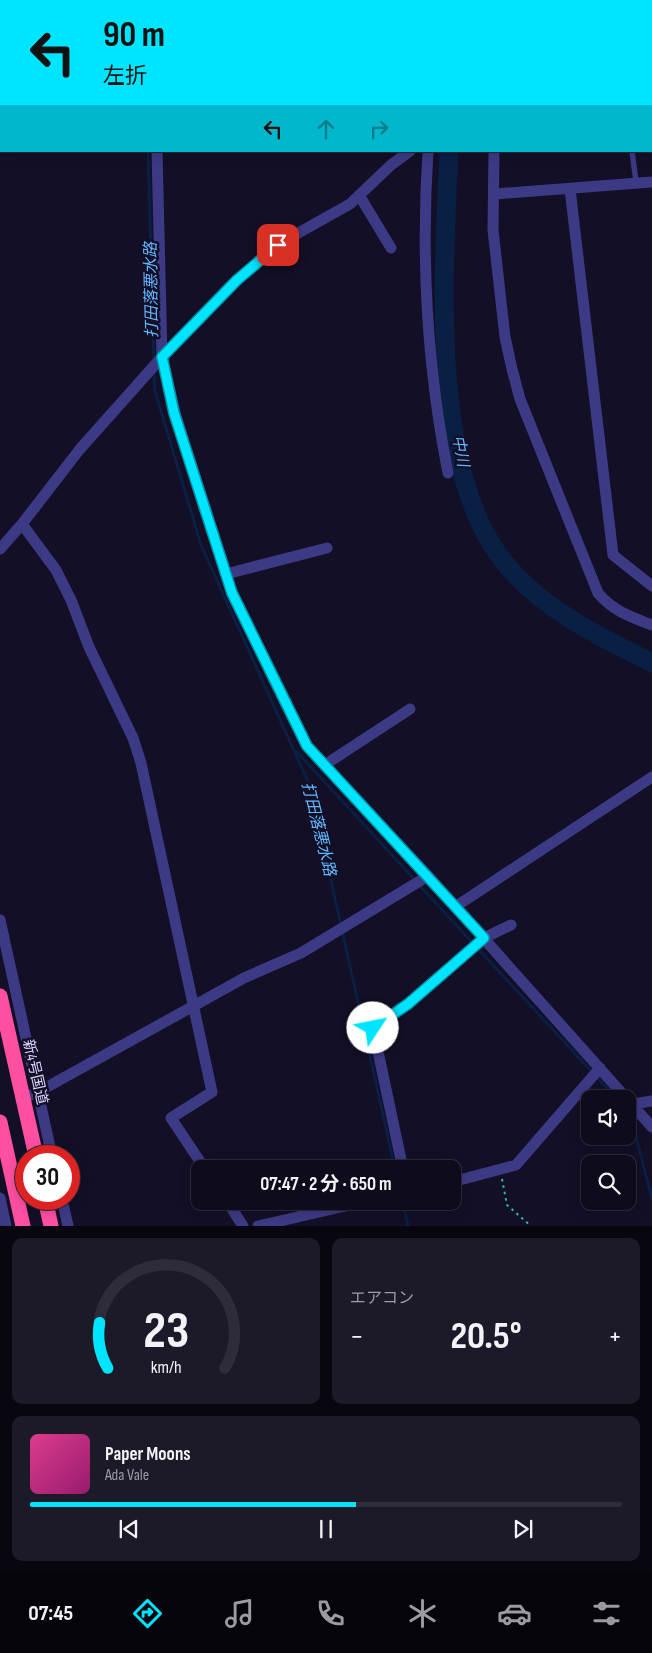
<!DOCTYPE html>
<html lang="ja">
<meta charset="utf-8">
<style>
:root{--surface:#0e0b1c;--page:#1c1929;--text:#f1f3f6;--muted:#9b9ba3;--line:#2e2b3b;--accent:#00e5ff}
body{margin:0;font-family:"Sofia Sans Condensed","Noto Sans JP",sans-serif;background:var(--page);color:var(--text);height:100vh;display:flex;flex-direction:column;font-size:19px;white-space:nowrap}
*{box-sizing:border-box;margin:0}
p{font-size:16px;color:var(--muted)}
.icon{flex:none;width:28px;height:28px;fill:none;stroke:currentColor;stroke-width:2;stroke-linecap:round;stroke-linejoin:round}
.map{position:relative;height:1226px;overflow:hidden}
.panel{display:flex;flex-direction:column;gap:12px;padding:12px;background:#08060f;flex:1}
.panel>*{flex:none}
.hud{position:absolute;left:0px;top:0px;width:652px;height:152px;box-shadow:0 2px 12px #0003,0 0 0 1px var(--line);background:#00e5ff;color:#111;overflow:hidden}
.controls{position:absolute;left:581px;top:1090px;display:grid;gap:10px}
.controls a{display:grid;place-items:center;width:55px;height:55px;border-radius:10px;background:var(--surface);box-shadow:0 2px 12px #0003,0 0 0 1px var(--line);font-size:25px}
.speed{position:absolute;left:15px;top:1145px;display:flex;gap:10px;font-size:25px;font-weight:700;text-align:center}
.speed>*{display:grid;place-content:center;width:65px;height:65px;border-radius:50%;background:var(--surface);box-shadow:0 2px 12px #0003,0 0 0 1px var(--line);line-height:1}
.speed .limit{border:8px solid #d22;background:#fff;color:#111}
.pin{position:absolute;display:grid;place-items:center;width:42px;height:42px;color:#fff;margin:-21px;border-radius:10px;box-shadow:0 2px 8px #0006}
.me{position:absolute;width:55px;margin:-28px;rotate:56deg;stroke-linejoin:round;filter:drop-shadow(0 0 4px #0008)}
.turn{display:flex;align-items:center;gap:18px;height:105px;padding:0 20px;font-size:22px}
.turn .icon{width:65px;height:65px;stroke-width:2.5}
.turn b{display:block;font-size:35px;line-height:42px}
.lanes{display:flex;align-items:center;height:48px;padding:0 20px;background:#0003;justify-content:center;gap:25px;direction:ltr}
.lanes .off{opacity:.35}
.big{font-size:38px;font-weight:700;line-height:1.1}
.panel .widget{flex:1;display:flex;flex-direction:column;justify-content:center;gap:8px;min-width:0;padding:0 18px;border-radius:10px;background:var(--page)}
.panel .dial{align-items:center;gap:0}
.dial svg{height:130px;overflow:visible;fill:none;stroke:var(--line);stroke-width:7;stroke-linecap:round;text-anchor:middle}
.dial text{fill:var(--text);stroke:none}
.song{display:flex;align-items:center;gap:15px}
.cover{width:60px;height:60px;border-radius:8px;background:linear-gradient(135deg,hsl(330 70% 55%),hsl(320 70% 35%))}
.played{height:5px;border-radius:2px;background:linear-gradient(90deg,var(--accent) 55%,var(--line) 55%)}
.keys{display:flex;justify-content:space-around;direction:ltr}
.heat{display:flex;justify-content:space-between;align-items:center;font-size:28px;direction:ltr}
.panel .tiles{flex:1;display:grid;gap:12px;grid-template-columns:1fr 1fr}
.widget:last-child{grid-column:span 2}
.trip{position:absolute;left:191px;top:1160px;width:270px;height:50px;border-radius:10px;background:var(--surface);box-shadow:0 2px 12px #0003,0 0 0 1px var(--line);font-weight:700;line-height:50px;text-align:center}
.menu{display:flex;height:80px;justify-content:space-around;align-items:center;background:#06040b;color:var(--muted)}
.menu .icon{width:35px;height:35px}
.menu .on{color:var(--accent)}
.menu b{font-size:22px;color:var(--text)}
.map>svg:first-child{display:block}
</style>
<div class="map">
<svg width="652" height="1226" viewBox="0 0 652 1226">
<rect width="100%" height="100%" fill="#130f26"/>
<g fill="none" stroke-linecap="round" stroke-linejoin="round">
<path stroke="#0a1f44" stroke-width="3" d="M144,0V1
M148,151L154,360
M154,372L155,391L201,545L310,786L395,1169
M297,752L415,880
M419,885L617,1099
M628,1110L630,1113L652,1199
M403,1201L408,1226"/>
<path stroke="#0a1f44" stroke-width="19" d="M465,1V0
M449,151C444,265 429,464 501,558C538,607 598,636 652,663"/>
<path stroke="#2fb8b0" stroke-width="2" stroke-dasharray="2.5 4" stroke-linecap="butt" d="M502,1179L507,1205L531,1226"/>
<path stroke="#3d3a85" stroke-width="5.5" d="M632,151L636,182"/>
<path stroke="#3d3a85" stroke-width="11" d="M153,0V1
M530,1V0
M651,30H652
M0,128H1
M157,151L162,357L175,413L232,593L307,746L428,876L652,1127
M428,151C421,259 427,367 448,473
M494,151L493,230L505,337L512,369L520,399L598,593C613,611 631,617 652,625
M570,189L613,555L652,586
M495,194L652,182
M359,195L391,248
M22,524L56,570L71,600L89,647L133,738L141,763L212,1092L171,1118L205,1169
M0,549L22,524L80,449L162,357L237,280L277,245L350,204L391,165L410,151
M226,574L327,548
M326,764L410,709
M455,907L652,777
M0,920L52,1156
M23,1098L38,1092L244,978L301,953L428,876
M633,1104L652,1101
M403,1169L373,1028L408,1004L484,938L511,925
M452,1182L516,1165L600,1068
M0,1198L6,1226
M62,1199L68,1226
M227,1201L243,1226
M258,1226L367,1201"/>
<path stroke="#ff4fa3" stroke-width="15" d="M0,996L36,1156
M0,1122L23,1226
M45,1199L51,1226"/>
</g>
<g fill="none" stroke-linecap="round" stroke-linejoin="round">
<g stroke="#0095a6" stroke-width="12">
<path id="route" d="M278,245L237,280L162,357L174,413L232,593L307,746L484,938L408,1004L373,1028"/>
</g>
<use href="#route" stroke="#00e5ff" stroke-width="9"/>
</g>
<g text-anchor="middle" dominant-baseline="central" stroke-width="5" stroke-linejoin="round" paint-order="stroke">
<g font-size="15" fill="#d9d4ff" stroke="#130f26">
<text transform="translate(35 1072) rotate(77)">新4号国道</text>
</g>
<g font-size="16" font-style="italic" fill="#62b6ff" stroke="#130f26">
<text transform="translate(152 290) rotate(-91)">打田落悪水路</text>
<text transform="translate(460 451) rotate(79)">中川</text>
<text transform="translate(318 829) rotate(76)">打田落悪水路</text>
</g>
</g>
</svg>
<div class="controls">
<a><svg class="icon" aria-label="sound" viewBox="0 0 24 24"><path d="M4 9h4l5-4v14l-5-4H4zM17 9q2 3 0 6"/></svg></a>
<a><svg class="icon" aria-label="search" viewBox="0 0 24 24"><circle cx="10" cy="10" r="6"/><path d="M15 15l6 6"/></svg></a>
</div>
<div class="speed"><div class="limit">30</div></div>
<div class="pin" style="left:278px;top:245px;background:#d93025"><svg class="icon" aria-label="arrive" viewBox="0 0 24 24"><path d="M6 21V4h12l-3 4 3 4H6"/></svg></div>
<svg class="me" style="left:373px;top:1028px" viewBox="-20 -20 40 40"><circle r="19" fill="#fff"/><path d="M0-13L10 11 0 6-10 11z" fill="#00e5ff"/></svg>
<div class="trip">07:47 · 2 分 · 650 m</div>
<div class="hud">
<div class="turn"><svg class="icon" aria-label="left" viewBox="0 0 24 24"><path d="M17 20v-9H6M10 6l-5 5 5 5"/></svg><div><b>90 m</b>左折</div></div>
<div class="lanes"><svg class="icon" aria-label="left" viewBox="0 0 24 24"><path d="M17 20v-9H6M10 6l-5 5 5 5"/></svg><svg class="icon off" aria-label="ahead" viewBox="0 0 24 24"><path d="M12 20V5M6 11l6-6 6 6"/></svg><svg class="icon off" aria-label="right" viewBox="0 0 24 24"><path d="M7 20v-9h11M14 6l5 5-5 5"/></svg></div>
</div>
</div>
<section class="panel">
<div class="tiles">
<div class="widget dial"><svg viewBox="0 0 100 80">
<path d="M14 69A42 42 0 1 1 86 69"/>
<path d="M14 69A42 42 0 0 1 9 41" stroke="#00e5ff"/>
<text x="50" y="56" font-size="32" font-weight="700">23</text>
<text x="50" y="72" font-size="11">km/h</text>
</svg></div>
<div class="widget"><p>エアコン</p>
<div class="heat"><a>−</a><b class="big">20.5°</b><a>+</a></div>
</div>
<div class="widget">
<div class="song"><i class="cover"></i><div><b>Paper Moons</b><p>Ada Vale</p></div></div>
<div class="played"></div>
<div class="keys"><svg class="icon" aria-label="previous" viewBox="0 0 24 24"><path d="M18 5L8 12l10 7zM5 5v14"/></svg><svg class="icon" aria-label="pause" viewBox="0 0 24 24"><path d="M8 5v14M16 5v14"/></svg><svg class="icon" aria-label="next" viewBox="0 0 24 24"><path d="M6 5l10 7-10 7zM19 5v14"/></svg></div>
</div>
</div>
</section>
<nav class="menu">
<b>07:45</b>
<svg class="icon on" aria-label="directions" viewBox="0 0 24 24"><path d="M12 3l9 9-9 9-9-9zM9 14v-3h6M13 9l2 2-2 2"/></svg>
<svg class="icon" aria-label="music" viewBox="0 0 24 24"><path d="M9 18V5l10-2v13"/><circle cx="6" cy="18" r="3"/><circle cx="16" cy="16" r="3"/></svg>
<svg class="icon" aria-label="phone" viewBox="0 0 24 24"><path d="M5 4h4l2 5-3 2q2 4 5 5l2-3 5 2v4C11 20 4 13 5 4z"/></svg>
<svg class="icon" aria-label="climate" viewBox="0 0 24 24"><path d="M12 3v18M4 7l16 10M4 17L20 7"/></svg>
<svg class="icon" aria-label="car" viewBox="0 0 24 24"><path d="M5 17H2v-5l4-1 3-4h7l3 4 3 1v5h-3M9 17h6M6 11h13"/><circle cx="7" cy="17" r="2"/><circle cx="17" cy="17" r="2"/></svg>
<svg class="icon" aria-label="filters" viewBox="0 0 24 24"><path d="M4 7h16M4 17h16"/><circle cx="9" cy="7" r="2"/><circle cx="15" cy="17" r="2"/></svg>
</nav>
